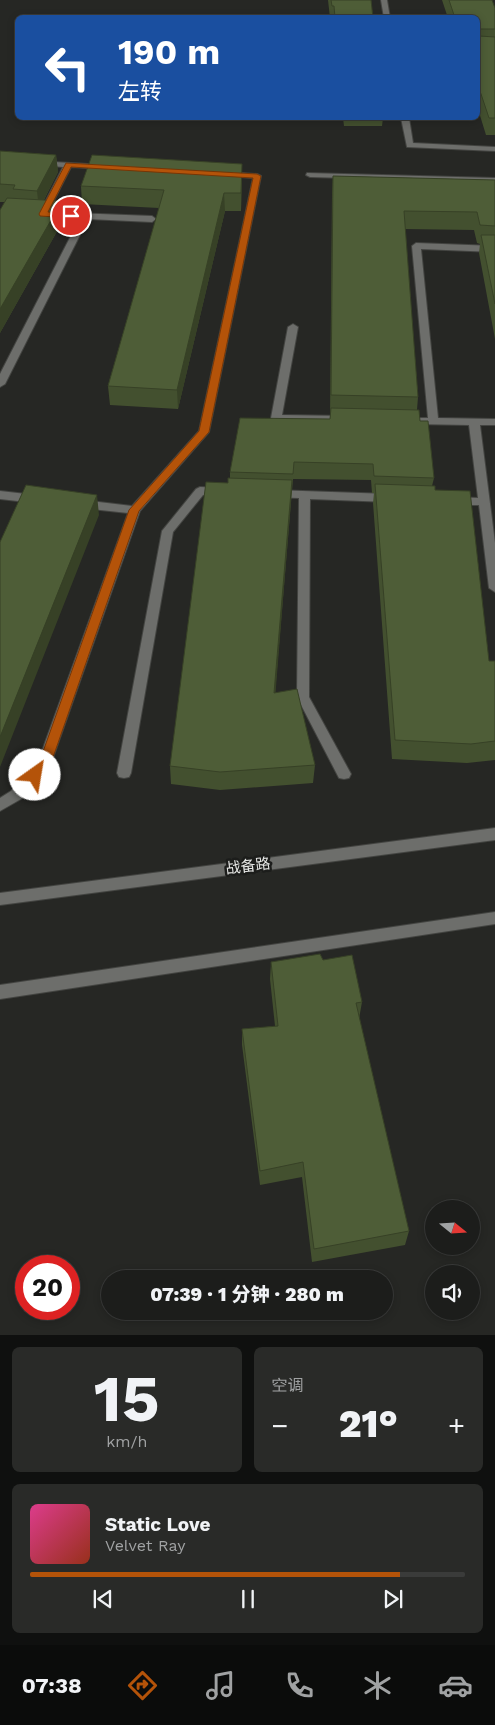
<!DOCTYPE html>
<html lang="zh">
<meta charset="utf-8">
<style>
:root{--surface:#1c1d1b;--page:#292a28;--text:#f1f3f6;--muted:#a0a2a3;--line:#3a3b3a;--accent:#b45309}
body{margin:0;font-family:"Work Sans","Noto Sans SC",sans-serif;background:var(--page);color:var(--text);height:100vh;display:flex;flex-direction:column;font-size:19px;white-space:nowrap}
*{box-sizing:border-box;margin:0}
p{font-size:16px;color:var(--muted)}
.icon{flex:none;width:28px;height:28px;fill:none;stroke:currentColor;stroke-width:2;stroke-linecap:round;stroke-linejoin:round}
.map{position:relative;height:1335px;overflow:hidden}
.drawer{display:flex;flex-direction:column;gap:12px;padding:12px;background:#0f100f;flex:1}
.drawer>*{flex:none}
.guide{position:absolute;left:15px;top:15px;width:465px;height:105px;border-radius:8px;box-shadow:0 2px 8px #0003,0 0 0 1px var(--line);background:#1a4fa0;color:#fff;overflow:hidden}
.needle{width:32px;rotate:108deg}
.controls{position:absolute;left:425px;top:1200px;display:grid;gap:10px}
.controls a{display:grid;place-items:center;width:55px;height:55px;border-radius:50%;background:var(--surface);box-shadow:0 2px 8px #0003,0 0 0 1px var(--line);font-size:25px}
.speed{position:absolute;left:15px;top:1255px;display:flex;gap:10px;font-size:25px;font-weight:700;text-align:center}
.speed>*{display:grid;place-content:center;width:65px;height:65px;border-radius:50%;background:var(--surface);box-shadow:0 2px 8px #0003,0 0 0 1px var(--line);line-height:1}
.speed .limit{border:8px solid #d22;background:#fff;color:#111}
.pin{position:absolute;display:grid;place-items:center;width:42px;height:42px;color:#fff;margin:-21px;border:2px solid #fff;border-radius:50%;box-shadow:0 1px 5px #0007}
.me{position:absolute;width:55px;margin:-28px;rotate:32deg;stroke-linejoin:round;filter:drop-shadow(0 0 4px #0008)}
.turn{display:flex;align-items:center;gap:18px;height:105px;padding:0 20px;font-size:22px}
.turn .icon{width:65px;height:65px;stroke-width:2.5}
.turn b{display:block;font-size:35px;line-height:42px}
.big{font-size:38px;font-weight:800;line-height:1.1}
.drawer .tile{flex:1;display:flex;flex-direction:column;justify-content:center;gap:8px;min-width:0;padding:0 18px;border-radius:8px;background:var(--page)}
.drawer .dial{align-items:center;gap:0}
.dial b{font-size:65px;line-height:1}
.song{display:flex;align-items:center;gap:15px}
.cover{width:60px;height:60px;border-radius:8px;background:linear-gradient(135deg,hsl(330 70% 55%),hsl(10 70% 35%))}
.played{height:5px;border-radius:2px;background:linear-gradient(90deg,var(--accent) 85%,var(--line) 85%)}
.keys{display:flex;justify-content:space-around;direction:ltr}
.heat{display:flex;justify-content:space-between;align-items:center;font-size:28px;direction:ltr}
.drawer .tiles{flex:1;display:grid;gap:12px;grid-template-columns:1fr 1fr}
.tile:last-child{grid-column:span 2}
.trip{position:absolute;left:101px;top:1270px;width:292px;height:50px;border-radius:25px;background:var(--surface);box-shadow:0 2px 8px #0003,0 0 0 1px var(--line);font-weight:800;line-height:50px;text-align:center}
.tab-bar{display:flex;height:80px;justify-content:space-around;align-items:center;background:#0b0c0b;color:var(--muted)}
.tab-bar .icon{width:35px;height:35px}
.tab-bar .current{color:var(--accent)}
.tab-bar b{font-size:22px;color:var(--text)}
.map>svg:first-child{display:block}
</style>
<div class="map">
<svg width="495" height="1335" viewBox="0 0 495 1335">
<rect width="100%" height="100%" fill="#262724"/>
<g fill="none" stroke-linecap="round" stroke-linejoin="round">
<g stroke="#434441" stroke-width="2">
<path id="service" d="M381,0H387L390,18H384Z
M401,118H409L413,143L495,147V151L407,147Z
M37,161L105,165L109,167L105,169L71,167L48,212L152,216L156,219L152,222L88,219L5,384L0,387V374L80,218L40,216L39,214L63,167L40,165L36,163Z
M224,172L257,174L261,176L209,432L140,511L49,769L21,799L0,811V798L11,791L38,762L128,513L82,508L76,504L82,500L132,506L199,431L253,178L227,176H224Z
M307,173L495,178V182L310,177L306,175Z
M416,243L495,246V252L421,249L438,418L495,419V425H480L495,543V592L489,588L479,505H454L449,501L454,497L478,498L469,425L413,424L408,421L413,418H428L412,246Z
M293,324L298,327L282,415L345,416L350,419L349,421H276L271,418L288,327Z
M200,487L221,488L226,492L221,496L203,495L173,532L131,773L129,777L124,778L119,777L117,773L162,531L196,489Z
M274,490L389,494L394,498L389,502L310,499L309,697L351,774L349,778L344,779L339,778L297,697L299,498L270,497L269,494L270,491Z
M0,491L35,495L40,499L35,503L0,499Z
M495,912V924L0,999V985Z"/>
</g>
<g stroke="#434441" stroke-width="2">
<path id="minor" d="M495,828V840L0,905V893Z"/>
</g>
<use href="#service" fill="#6d6e6b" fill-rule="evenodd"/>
<use href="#minor" fill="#6d6e6b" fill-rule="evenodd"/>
</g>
<path fill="#43502f" d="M328,0H371L373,18H330Z
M442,0H492L495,8V135H486L478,109V18H448Z
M343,118H383L382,126H344Z
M0,151L56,155L58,172L44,200L64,219L0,333V210L5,202H0Z
M242,164L241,211H225L178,409L110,405L108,386L159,208L82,204L81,186Z
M333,176L495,180V339L479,253L480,244L477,243L474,230L405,229L418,397L417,410L434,478L432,486L435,490L489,661H495V760L467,763L392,759L373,503L374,493H372L371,480L293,479L275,693L315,765L313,783L220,790L171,784L170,766L228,483L230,478V472L330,419L332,194Z
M323,960L362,1002L359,1019L409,1231L405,1245L312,1262L302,1177L260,1185L242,1045V1029L275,1026L270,979L271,962Z"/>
<path fill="#374126" d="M56,155L58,172L39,209L37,191Z
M242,164V181L241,211V193Z
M224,193L225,211L178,409L177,390Z
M62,201L64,219L0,333V309Z
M292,480L291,500L274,712V693Z
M97,495L99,515L0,767V737Z"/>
<path fill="#4e5d37" stroke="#374126" d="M331,0H371L373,18H335L334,6H332Z
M449,0H492L495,8V29H480L478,31L479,36L495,37V118H489L478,85V18H455Z
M0,151L56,155L37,191L13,189L15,185L0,184Z
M92,155L242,164L241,193H224L177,390L108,386L164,190L81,186Z
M333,176L495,180V226L480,225L477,212L404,211L418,397L331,395Z
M7,198L62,201L0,309V210Z
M481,235H495V304Z
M331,408L419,410L420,421H428L434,478L374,476L373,464L294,462L293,474L230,472L240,418L330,419Z
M228,478L292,480L274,693L297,689L315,765L220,772L170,766L206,482L228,483Z
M375,484L435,486V490L470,491L489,661H495V741L471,744L395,740Z
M26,485L97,495L0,737V542Z
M320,954L323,960L352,955L362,1002L356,1003L409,1231L314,1249L303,1162L260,1171L242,1029L278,1026L271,962Z"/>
<path fill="#b45309" stroke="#753606" d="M66,163L257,174L261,176L209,432L139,511L50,766C46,773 39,782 30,779L29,775L39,763L129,510L199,431L253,178L71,167L48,212L71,213L75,216L71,218L40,216L39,214Z"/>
<g text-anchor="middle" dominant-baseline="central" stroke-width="5" stroke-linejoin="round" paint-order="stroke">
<g font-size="15" fill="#e6e7e5" stroke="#1c1d1b">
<text transform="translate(248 866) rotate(-7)">战备路</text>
</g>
</g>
</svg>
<div class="controls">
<a><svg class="needle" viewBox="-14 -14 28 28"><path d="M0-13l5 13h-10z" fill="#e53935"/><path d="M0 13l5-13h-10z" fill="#a0a2a3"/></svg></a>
<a><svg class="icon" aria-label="sound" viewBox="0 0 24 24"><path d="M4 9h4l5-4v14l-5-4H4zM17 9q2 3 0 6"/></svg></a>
</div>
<div class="speed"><div class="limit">20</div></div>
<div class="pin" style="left:71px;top:216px;background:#d93025"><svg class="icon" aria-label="arrive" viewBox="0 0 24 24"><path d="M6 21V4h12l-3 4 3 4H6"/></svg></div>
<svg class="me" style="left:35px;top:775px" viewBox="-20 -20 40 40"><circle r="19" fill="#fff"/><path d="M0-13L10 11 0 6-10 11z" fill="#b45309"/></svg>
<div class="trip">07:39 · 1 分钟 · 280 m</div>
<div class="guide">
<div class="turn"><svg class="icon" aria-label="left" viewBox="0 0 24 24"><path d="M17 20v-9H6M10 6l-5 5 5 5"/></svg><div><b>190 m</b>左转</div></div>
</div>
</div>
<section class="drawer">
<div class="tiles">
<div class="tile dial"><b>15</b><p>km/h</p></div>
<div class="tile"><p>空调</p>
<div class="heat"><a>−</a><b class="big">21°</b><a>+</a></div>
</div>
<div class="tile">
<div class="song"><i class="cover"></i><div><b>Static Love</b><p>Velvet Ray</p></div></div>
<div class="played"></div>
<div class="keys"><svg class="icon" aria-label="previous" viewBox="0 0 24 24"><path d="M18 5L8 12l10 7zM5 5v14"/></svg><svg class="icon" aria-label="pause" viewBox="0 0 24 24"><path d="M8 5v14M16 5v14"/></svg><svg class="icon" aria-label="next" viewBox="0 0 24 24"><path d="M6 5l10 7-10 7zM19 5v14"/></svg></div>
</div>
</div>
</section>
<nav class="tab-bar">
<b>07:38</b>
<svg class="icon current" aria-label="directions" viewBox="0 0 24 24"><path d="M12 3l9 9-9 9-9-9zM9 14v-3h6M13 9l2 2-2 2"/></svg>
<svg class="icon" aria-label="music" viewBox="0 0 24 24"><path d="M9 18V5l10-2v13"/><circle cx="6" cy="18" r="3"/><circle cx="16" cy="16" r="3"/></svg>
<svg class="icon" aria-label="phone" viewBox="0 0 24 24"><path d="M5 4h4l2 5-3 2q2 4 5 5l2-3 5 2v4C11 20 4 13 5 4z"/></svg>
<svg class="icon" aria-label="climate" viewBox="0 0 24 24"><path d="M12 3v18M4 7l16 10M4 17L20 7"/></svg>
<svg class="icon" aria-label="car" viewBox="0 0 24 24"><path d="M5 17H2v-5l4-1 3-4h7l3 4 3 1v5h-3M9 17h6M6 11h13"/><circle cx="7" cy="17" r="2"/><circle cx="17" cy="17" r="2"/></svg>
</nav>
